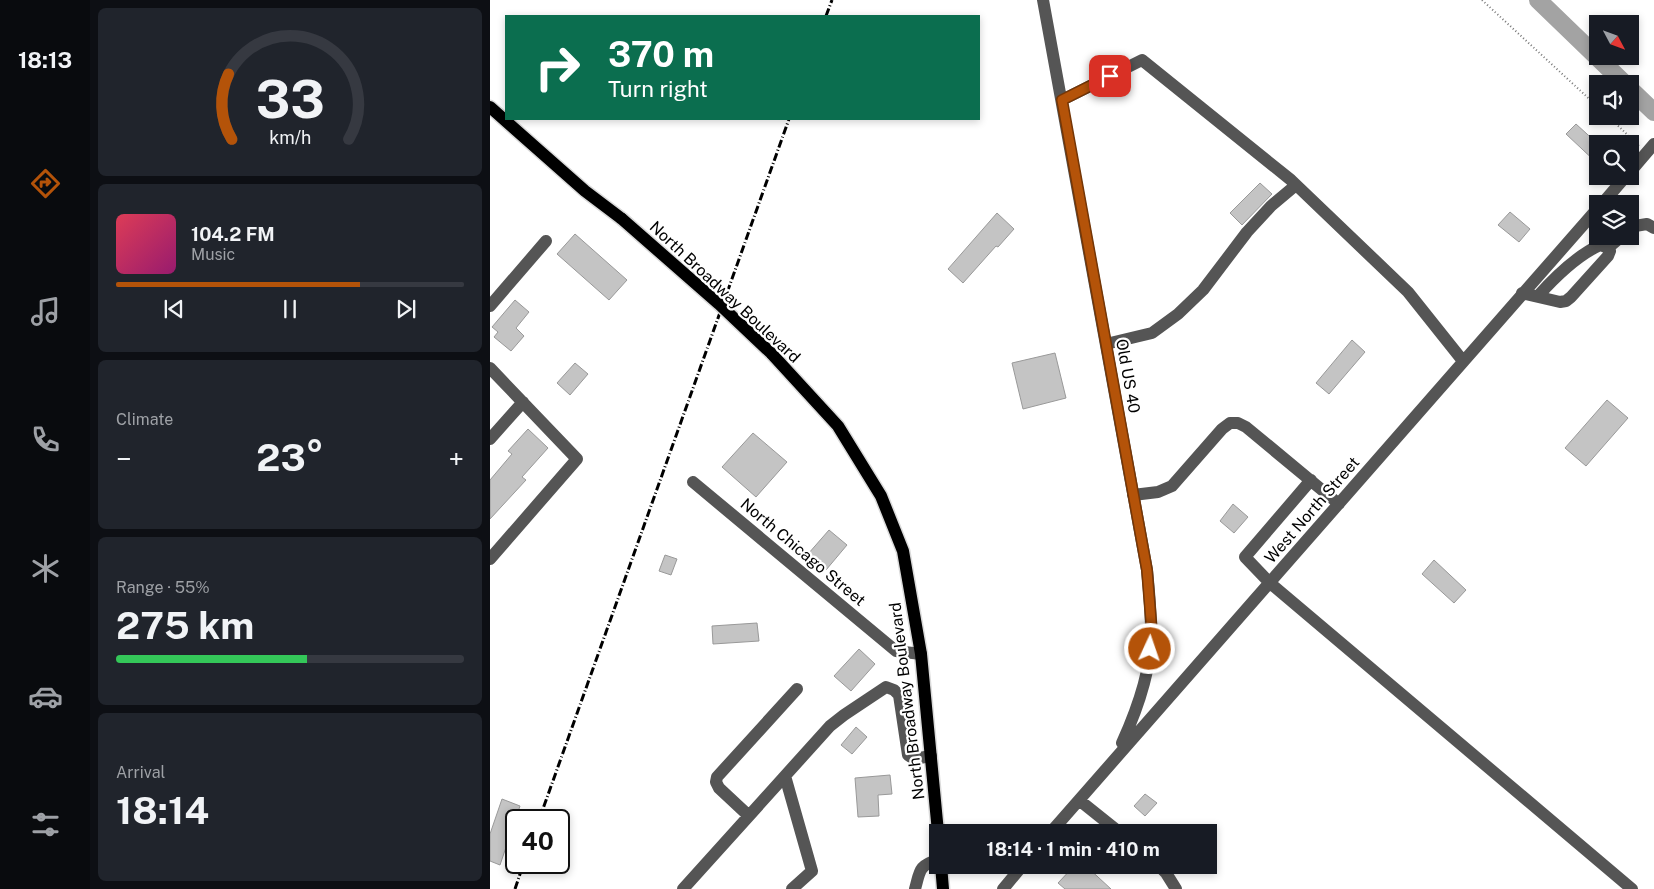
<!DOCTYPE html>
<meta charset="utf-8">
<style>
:root{--surface:#171b24;--page:#20242c;--text:#f1f3f6;--muted:#9ea1a6;--line:#363941;--accent:#b45309}
body{margin:0;font-family:"Public Sans",sans-serif;background:var(--page);color:var(--text);height:100vh;display:flex;flex-direction:column;font-size:19px;white-space:nowrap}
*{box-sizing:border-box;margin:0}
p{font-size:16px;color:var(--muted)}
.icon{flex:none;width:28px;height:28px;fill:none;stroke:currentColor;stroke-width:2;stroke-linecap:round;stroke-linejoin:round}
.map{position:relative;flex:1;overflow:hidden}
.details{display:flex;flex-direction:column;gap:8px;padding:8px;background:#0d0f14;width:400px}
.details>*{flex:none}
.banner{position:absolute;left:15px;top:15px;width:475px;height:105px;border-radius:0px;box-shadow:0 2px 8px #0003;background:#0b6e4f;color:#fff;overflow:hidden}
.needle{width:32px;rotate:131deg}
.tools{position:absolute;left:1099px;top:15px;display:grid;gap:10px}
.tools a{display:grid;place-items:center;width:50px;height:50px;border-radius:0px;background:var(--surface);box-shadow:0 2px 8px #0003;font-size:25px}
.speed{position:absolute;left:15px;top:809px;display:flex;gap:10px;font-size:25px;font-weight:700;text-align:center}
.speed>*{display:grid;place-content:center;width:65px;height:65px;border-radius:50%;background:var(--surface);box-shadow:0 2px 8px #0003;line-height:1}
.speed .limit{border:2px solid #111;border-radius:8px;background:#fff;color:#111}
.pin{position:absolute;display:grid;place-items:center;width:42px;height:42px;color:#fff;margin:-21px;border-radius:10px;box-shadow:0 2px 8px #0006}
.me{position:absolute;width:55px;margin:-28px;rotate:3deg;stroke-linejoin:round;filter:drop-shadow(0 0 4px #0008)}
.turn{display:flex;align-items:center;gap:18px;height:105px;padding:0 20px;font-size:22px}
.turn .icon{width:65px;height:65px;stroke-width:2.5}
.turn b{display:block;font-size:35px;line-height:42px}
.big{font-size:38px;font-weight:700;line-height:1.1}
.details .tile{flex:1;display:flex;flex-direction:column;justify-content:center;gap:8px;min-width:0;padding:0 18px;border-radius:8px;background:var(--page)}
.details .dial{align-items:center;gap:0}
.dial svg{height:130px;overflow:visible;fill:none;stroke:var(--line);stroke-width:7;stroke-linecap:round;text-anchor:middle}
.dial text{fill:var(--text);stroke:none}
.song{display:flex;align-items:center;gap:15px}
.cover{width:60px;height:60px;border-radius:8px;background:linear-gradient(135deg,hsl(350 70% 55%),hsl(320 70% 35%))}
.played{height:5px;border-radius:2px;background:linear-gradient(90deg,var(--accent) 70%,var(--line) 70%)}
.keys{display:flex;justify-content:space-around;direction:ltr}
.heat{display:flex;justify-content:space-between;align-items:center;font-size:28px;direction:ltr}
.charge{height:8px;border-radius:4px;background:linear-gradient(90deg,#34c759 55%,var(--line) 0)}
.trip{position:absolute;left:439px;top:824px;width:288px;height:50px;border-radius:0px;background:var(--surface);box-shadow:0 2px 8px #0003;font-weight:700;line-height:50px;text-align:center}
main{display:flex;flex:1;min-height:0}
.tabs{display:flex;flex-direction:column;width:90px;justify-content:space-around;align-items:center;background:#090b0e;color:var(--muted)}
.tabs .icon{width:35px;height:35px}
.tabs .current{color:var(--accent)}
.tabs b{font-size:22px;color:var(--text)}
.map>svg:first-child{display:block}
</style>
<main>
<nav class="tabs">
<b>18:13</b>
<svg class="icon current" aria-label="directions" viewBox="0 0 24 24"><path d="M12 3l9 9-9 9-9-9zM9 14v-3h6M13 9l2 2-2 2"/></svg>
<svg class="icon" aria-label="music" viewBox="0 0 24 24"><path d="M9 18V5l10-2v13"/><circle cx="6" cy="18" r="3"/><circle cx="16" cy="16" r="3"/></svg>
<svg class="icon" aria-label="phone" viewBox="0 0 24 24"><path d="M5 4h4l2 5-3 2q2 4 5 5l2-3 5 2v4C11 20 4 13 5 4z"/></svg>
<svg class="icon" aria-label="climate" viewBox="0 0 24 24"><path d="M12 3v18M4 7l16 10M4 17L20 7"/></svg>
<svg class="icon" aria-label="car" viewBox="0 0 24 24"><path d="M5 17H2v-5l4-1 3-4h7l3 4 3 1v5h-3M9 17h6M6 11h13"/><circle cx="7" cy="17" r="2"/><circle cx="17" cy="17" r="2"/></svg>
<svg class="icon" aria-label="filters" viewBox="0 0 24 24"><path d="M4 7h16M4 17h16"/><circle cx="9" cy="7" r="2"/><circle cx="15" cy="17" r="2"/></svg>
</nav>
<section class="details">
<div class="tile dial"><svg viewBox="0 0 100 80">
<path d="M14 69A42 42 0 1 1 86 69"/>
<path d="M14 69A42 42 0 0 1 12 29" stroke="#b45309"/>
<text x="50" y="56" font-size="32" font-weight="700">33</text>
<text x="50" y="72" font-size="11">km/h</text>
</svg></div>
<div class="tile">
<div class="song"><i class="cover"></i><div><b>104.2 FM</b><p>Music</p></div></div>
<div class="played"></div>
<div class="keys"><svg class="icon" aria-label="previous" viewBox="0 0 24 24"><path d="M18 5L8 12l10 7zM5 5v14"/></svg><svg class="icon" aria-label="pause" viewBox="0 0 24 24"><path d="M8 5v14M16 5v14"/></svg><svg class="icon" aria-label="next" viewBox="0 0 24 24"><path d="M6 5l10 7-10 7zM19 5v14"/></svg></div>
</div>
<div class="tile"><p>Climate</p>
<div class="heat"><a>−</a><b class="big">23°</b><a>+</a></div>
</div>
<div class="tile"><p>Range · 55%</p><b class="big">275 km</b><div class="charge"></div></div>
<div class="tile"><p>Arrival</p><b class="big">18:14</b></div>
</section>
<div class="map">
<svg width="1164" height="889" viewBox="0 0 1164 889">
<rect width="100%" height="100%" fill="#fff"/>
<g fill="none" stroke-linecap="round" stroke-linejoin="round">
<path stroke="#a3a3a3" stroke-width="18" d="M1048,0L1135,84
M1140,89L1164,112"/>
</g>
<path fill="#c4c4c4" stroke="#999" d="M1086,124L1108,144V164L1076,134Z
M770,183L782,194L752,225L740,213Z
M1020,212L1040,229L1029,242L1008,225Z
M507,213L524,229L508,247L506,246L473,283L458,269Z
M85,234L137,280L119,300L67,254Z
M25,300L39,312L26,328L34,336L21,351L4,337L8,332L2,327Z
M862,340L875,352L839,394L826,383Z
M565,353L576,398L533,409L522,363Z
M85,363L98,374L80,395L67,383Z
M1117,400L1138,418L1096,466L1075,448Z
M38,429L58,448L32,477L36,480L0,519V480L22,454L18,451Z
M263,433L297,462L266,497L232,467Z
M743,504L758,517L744,533L730,521Z
M339,530L357,545L336,570L318,554Z
M175,555L187,559L181,575L169,571Z
M944,560L976,590L964,603L932,574Z
M267,623L269,641L223,644L222,626Z
M369,649L385,664L361,691L344,676Z
M366,727L377,737L362,754L351,745Z
M400,775L402,794L388,795L389,816L368,817L365,778Z
M655,794L667,803L655,816L644,806Z
M12,799L30,806L10,865L0,861V834Z
M585,865H595L621,889H575L568,883Z"/>
<g fill="none" stroke-linecap="round" stroke-linejoin="round">
<g stroke="#dbdbdb" stroke-width="15">
<path id="major" d="M0,107L95,191L132,219
M281,353L348,426L391,496L413,551L431,654L448,832
M451,865L453,889"/>
</g>
<path stroke="#777" stroke-width="2" stroke-dasharray="1 2.5" stroke-linecap="butt" d="M992,0L1108,107
M1118,116L1149,146"/>
<path stroke="#555" stroke-width="12" d="M553,0L657,570C659,590 661,611 661,632C662,669 647,710 632,743
M572,100L652,60L801,180L918,292L973,361
M1140,172L1164,144
M1112,204L1136,176
M1140,230L1145,226L1157,224L1164,228
M1118,248L1132,236
M1032,293L1070,302L1076,301L1081,297L1118,256L1120,251L1118,248L1110,245C1086,256 1065,277 1048,296
M0,306L56,241
M616,344L662,333L688,314L713,290L757,232L781,206L806,185
M0,368L87,459L0,559
M0,439L33,402
M821,480L755,557L780,583L1142,889
M203,482L406,651L431,654
M643,495L668,492L682,486L732,429L740,423H748L756,427L849,504
M295,776L322,871L302,889
M589,800L629,832
M259,816L229,788L226,782L227,777L307,689
M561,832L1108,208
M668,865L676,873L686,889
M193,889L340,726L354,715L396,687L404,690L409,695L418,755L424,759L441,756
M425,889C430,872 428,865 448,860
M513,889L533,865"/>
<use href="#major" stroke="#000" stroke-width="12"/>
<path stroke="#000" stroke-width="3" stroke-dasharray="8 2.5 1 2.5" stroke-linecap="butt" d="M336,16L342,0
M49,820L299,119
M25,889L34,862"/>
<g stroke="#dbdbdb" stroke-width="15" stroke-linecap="butt">
<path id="major-bridge" d="M132,219L229,304L281,353"/>
</g>
<use href="#major-bridge" stroke="#000" stroke-width="12"/>
</g>
<g fill="none" stroke-linecap="round" stroke-linejoin="round">
<g stroke="#753606" stroke-width="12">
<path id="route" d="M620,76L572,100L657,570L662,633L660,649"/>
</g>
<use href="#route" stroke="#b45309" stroke-width="9"/>
</g>
<g text-anchor="middle" dominant-baseline="central" stroke-width="4.5" stroke-linejoin="round" paint-order="stroke">
<g font-size="16" fill="#000" stroke="#fff">
<text transform="translate(235 292) rotate(43)">North Broadway Boulevard</text>
<text transform="translate(638 376) rotate(80)">Old US 40</text>
<text transform="translate(822 510) rotate(-49)">West North Street</text>
<text transform="translate(313 552) rotate(40)">North Chicago Street</text>
<text transform="translate(417 701) rotate(-97)">North Broadway Boulevard</text>
</g>
</g>
</svg>
<div class="tools">
<a><svg class="needle" viewBox="-14 -14 28 28"><path d="M0-13l5 13h-10z" fill="#e53935"/><path d="M0 13l5-13h-10z" fill="#9ea1a6"/></svg></a>
<a><svg class="icon" aria-label="sound" viewBox="0 0 24 24"><path d="M4 9h4l5-4v14l-5-4H4zM17 9q2 3 0 6"/></svg></a>
<a><svg class="icon" aria-label="search" viewBox="0 0 24 24"><circle cx="10" cy="10" r="6"/><path d="M15 15l6 6"/></svg></a>
<a><svg class="icon" aria-label="layers" viewBox="0 0 24 24"><path d="M12 4l9 5-9 5-9-5zM3 14l9 5 9-5"/></svg></a>
</div>
<div class="speed"><div class="limit">40</div></div>
<div class="pin" style="left:620px;top:76px;background:#d93025"><svg class="icon" aria-label="arrive" viewBox="0 0 24 24"><path d="M6 21V4h12l-3 4 3 4H6"/></svg></div>
<svg class="me" style="left:660px;top:649px" viewBox="-20 -20 40 40"><circle r="17" fill="#b45309" stroke="#fff" stroke-width="3"/><path d="M0-11L8 9 0 5-8 9z" fill="#fff"/></svg>
<div class="trip">18:14 · 1 min · 410 m</div>
<div class="banner">
<div class="turn"><svg class="icon" aria-label="right" viewBox="0 0 24 24"><path d="M7 20v-9h11M14 6l5 5-5 5"/></svg><div><b>370 m</b>Turn right</div></div>
</div>
</div>
</main>
